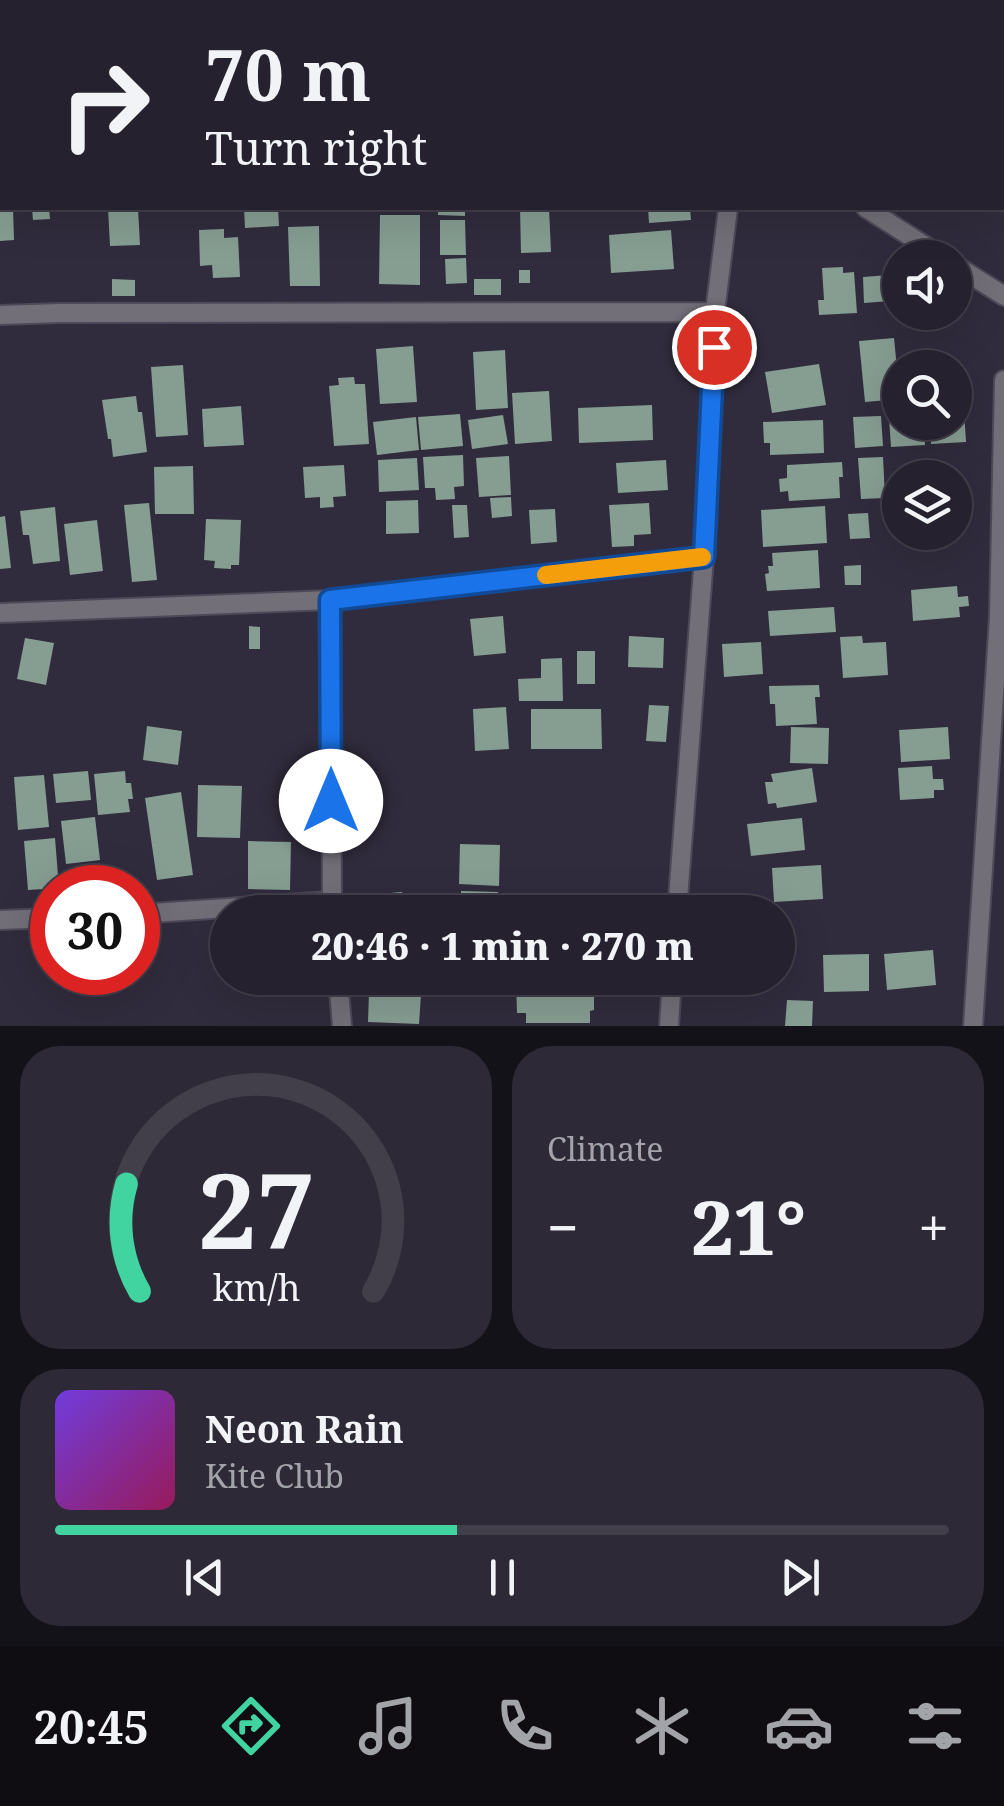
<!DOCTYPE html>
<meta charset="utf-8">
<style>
:root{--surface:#25212e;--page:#2d2936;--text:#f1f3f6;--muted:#a3a3aa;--line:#423e4a;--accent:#41d4a1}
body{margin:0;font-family:"Noto Serif",serif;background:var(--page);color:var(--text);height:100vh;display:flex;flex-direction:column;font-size:38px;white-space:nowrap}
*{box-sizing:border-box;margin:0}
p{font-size:32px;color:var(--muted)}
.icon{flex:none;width:55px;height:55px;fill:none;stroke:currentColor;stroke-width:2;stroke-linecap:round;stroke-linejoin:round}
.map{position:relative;height:1026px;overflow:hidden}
.sheet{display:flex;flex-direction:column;gap:20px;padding:20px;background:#141219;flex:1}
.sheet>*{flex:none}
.guide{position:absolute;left:0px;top:0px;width:1005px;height:210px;box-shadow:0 10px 40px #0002,0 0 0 2px var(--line);background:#25212e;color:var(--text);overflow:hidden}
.controls{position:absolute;left:882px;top:240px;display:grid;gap:20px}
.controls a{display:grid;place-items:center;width:90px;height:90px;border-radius:50%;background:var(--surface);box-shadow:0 10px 40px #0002,0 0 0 2px var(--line);font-size:50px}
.speed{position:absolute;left:30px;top:865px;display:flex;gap:20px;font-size:50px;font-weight:700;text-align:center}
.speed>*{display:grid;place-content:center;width:130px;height:130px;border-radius:50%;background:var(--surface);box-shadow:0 10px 40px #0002,0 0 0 2px var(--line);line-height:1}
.speed .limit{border:15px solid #d22;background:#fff;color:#111}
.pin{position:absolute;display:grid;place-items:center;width:85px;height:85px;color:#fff;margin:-42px;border:5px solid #fff;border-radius:50%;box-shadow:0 2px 10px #0007}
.me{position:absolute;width:110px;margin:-55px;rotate:0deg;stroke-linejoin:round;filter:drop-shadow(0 0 8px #0008)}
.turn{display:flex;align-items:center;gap:35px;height:210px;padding:0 40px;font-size:45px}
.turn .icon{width:130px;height:130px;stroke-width:2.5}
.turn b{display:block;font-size:70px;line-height:85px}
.big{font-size:75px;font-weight:800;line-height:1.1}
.sheet .tile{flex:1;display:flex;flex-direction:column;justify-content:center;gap:15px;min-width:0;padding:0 35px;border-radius:40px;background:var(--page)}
.sheet .dial{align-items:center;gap:0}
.dial svg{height:260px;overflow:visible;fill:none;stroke:var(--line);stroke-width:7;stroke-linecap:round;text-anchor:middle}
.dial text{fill:var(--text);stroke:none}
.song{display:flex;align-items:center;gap:30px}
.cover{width:120px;height:120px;border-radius:15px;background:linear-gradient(135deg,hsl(260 70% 55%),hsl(330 70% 35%))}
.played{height:10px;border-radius:5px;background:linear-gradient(90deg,var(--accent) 45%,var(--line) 45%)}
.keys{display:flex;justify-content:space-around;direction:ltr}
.heat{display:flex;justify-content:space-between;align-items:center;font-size:55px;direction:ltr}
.sheet .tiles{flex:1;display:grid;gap:20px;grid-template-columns:1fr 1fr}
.tile:last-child{grid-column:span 2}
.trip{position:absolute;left:210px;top:895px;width:585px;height:100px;border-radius:50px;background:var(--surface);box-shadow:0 10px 40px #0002,0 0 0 2px var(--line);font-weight:800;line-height:100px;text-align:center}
.tab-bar{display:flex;height:160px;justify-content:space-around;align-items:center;background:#0f0d12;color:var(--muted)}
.tab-bar .icon{width:70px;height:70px}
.tab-bar .current{color:var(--accent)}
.tab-bar b{font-size:45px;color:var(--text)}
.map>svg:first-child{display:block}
</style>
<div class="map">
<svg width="1004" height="1026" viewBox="0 0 1004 1026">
<rect width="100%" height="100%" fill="#312c3d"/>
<path fill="#869d92" d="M0,208H13L14,240L0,241Z
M32,208H49L50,219L33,220Z
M108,208H138L140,245L110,246Z
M244,208H278L279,226L245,228Z
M438,208H465V216L438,215Z
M520,208H549L551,252L521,253Z
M648,208H690L691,220L649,223Z
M380,215H420V285L379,284Z
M440,220H465L466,255H440Z
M319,226L320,286H290L288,227Z
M224,229V238L238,237L240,277L213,278L212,265L200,266L199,230Z
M671,230L674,269L611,273L609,235Z
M466,258L467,283L446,284L445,259Z
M843,267V273L854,272L857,313L819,315L818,300H824L822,268Z
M519,270H530V283H519Z
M889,275L890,301L864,303L863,277Z
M112,279L135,280V296H112Z
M474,279H501V295H474Z
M894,338L900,399L865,402L859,341Z
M413,346L417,402L380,404L376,349Z
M505,350L508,408L476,410L473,352Z
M819,364L826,405L772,413L765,372Z
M183,365L188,435L156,437L151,367Z
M354,377L355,384H365L369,444L334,446L329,386L339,385L338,378Z
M549,391L552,441L515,444L512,393Z
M136,396L138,412H142L147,452L113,457L111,439H108L102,400Z
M652,405L653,440L579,443L578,408Z
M241,406L244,445L204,447L202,409Z
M955,410H964L966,442L931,444L930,422H955Z
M460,414L463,446L421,450L418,417Z
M503,415L508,444L472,449L468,420Z
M881,416L883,446L855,448L853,417Z
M416,417L419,450L377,455L373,422Z
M900,417V422H924L925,445L891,447L889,418Z
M823,420L824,453L770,455V443H764L763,422Z
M463,455L464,486L454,487L455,499L436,500L435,488H425L423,457Z
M509,456L511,495L479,497L476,458Z
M883,457L885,498L861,499L858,458Z
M417,458L419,490L379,492L378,460Z
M666,460L668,490L618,493L616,463Z
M842,462L843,477H839L840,498L789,501L788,491L780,492L779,479L787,478V465Z
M344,465L346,496L333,497L334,507L320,508V497L305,498L303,467Z
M193,466L194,514H155L154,467Z
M511,497L512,516L492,518L490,498Z
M418,500L419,533L386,534V501Z
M149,503L157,580L132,582L124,505Z
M649,503L651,534L634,535V546L612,547L609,505Z
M452,505H467L469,537L454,538Z
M825,506L827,543L763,547L761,510Z
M55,507L60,561L33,564L29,535H23L20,511Z
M555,509L557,542L531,544L529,510Z
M868,513L870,538L850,539L848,514Z
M5,516L11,568L0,569V517Z
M206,519L241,520L239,565H231V569L214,568L215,561L204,560Z
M97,520L103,571L70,575L64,524Z
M818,550L820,588L767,591L765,574L769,573L768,566H773L772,553Z
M861,565V585H845L844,566Z
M957,586L958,597L968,596L969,606L959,607L960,617L913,621L911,590Z
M834,607L836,632L770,636L768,611Z
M503,616L506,653L474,656L470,619Z
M249,626L260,627V649H249Z
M629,636L664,638L663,668L628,667Z
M862,636L863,643L886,642L888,675L843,678L840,637Z
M25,638L54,643L46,685L17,679Z
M761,642L763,674L724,677L722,644Z
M577,651H595V684H577Z
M562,658L563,701H519L518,679L541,678V659Z
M819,685L820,697H815L817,724L776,726L775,704H770L769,686Z
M649,705L669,706L666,742L646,741Z
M506,707L509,749L475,751L473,709Z
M531,709H601L602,749H531Z
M147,726L182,731L178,765L143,760Z
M791,727L829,728L828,764L790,763Z
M948,727L950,759L901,762L899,730Z
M932,766L933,779H943L944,790H934V798L900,800L898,768Z
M812,768L817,802L777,808L776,803L768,804L765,782H773L771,774Z
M88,771L91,800L56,803L53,774Z
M125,771L126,783H131L133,799H128L130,812L98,815L94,774Z
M44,775L49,827L18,830L14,777Z
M198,785L242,786L240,838L197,837Z
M181,792L193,875L157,880L145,798Z
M95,817L100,860L66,864L61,821Z
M802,818L805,850L751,856L747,824Z
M55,838L59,888L28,890L24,841Z
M248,841L291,842L290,890L248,889Z
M460,844L500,845L499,886L459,884Z
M821,865L823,899L774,902L772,868Z
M461,891L498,892V912H461Z
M402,892L403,912H367L366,895Z
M515,901H561V907H570V912H515Z
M577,903H621V912H577Z
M778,906L788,945L778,948Z
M933,950L936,985L887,990L884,954Z
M869,954V991L824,992L823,955Z
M594,981V1010L590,1011V1023H526V1013H517L516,982Z
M369,993L421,995L419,1024L368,1022Z
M787,1000L813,1001L812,1026H785Z"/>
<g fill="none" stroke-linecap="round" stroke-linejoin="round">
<g stroke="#4e4959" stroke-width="22">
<path id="minor" d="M626,2L628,0
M0,30H2
M866,208L944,258
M955,265L1004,296
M0,315L60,313L715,312
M331,600L332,912
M0,613L331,600L704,557
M677,912L704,557L715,312L728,208
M138,914L331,901
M0,920L52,918
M338,978L342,1026
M669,1026L672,978
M973,1026L999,616L1004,380"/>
</g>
<use href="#minor" stroke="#726f78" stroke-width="18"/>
</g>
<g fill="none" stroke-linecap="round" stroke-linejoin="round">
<g stroke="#114b97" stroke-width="25">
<path id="route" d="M331,801L330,600L704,557L714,347"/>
</g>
<use href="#route" stroke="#1a73e8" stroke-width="18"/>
<path stroke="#f59e0b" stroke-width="18" d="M546,575L702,557"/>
</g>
</svg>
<div class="controls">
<a><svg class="icon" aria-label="sound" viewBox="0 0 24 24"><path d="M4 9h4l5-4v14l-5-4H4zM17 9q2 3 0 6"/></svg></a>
<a><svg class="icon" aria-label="search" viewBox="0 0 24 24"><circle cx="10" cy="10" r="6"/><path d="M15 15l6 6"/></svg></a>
<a><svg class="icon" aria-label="layers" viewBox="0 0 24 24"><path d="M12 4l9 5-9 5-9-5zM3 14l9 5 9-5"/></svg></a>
</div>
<div class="speed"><div class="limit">30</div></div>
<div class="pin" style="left:714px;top:347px;background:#d93025"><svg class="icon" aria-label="arrive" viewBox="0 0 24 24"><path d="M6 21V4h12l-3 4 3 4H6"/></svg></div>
<svg class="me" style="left:331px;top:801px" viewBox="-20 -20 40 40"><circle r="19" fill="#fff"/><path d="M0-13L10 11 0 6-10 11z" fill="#1a73e8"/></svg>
<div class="trip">20:46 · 1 min · 270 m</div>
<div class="guide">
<div class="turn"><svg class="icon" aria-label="right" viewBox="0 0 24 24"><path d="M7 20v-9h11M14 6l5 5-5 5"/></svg><div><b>70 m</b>Turn right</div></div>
</div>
</div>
<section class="sheet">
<div class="tiles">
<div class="tile dial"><svg viewBox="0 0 100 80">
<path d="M14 69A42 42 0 1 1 86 69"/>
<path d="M14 69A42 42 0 0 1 10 36" stroke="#41d4a1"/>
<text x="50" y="56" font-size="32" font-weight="700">27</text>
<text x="50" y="72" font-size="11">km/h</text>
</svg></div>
<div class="tile"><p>Climate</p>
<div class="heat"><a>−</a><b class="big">21°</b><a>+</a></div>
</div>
<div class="tile">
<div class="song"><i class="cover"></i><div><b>Neon Rain</b><p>Kite Club</p></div></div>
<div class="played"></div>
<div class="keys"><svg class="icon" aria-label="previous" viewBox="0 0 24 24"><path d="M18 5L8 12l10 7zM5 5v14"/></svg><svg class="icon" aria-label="pause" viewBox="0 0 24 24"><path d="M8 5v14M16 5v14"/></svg><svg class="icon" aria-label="next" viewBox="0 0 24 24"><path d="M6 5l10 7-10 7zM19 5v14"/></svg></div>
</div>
</div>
</section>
<nav class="tab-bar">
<b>20:45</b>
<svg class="icon current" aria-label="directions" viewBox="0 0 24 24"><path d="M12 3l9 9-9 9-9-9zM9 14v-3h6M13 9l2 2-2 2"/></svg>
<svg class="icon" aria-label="music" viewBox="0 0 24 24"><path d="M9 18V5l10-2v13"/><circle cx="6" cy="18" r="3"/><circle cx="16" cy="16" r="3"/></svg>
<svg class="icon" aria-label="phone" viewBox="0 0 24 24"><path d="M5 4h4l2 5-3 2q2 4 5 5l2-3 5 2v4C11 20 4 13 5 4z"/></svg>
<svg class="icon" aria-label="climate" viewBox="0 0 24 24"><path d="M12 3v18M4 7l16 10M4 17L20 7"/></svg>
<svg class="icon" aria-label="car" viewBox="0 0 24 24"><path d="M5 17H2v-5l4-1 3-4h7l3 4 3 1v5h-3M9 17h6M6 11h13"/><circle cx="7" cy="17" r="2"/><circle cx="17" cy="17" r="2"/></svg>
<svg class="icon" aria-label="filters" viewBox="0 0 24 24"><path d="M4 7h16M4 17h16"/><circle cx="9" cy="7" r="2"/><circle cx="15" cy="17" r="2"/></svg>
</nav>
